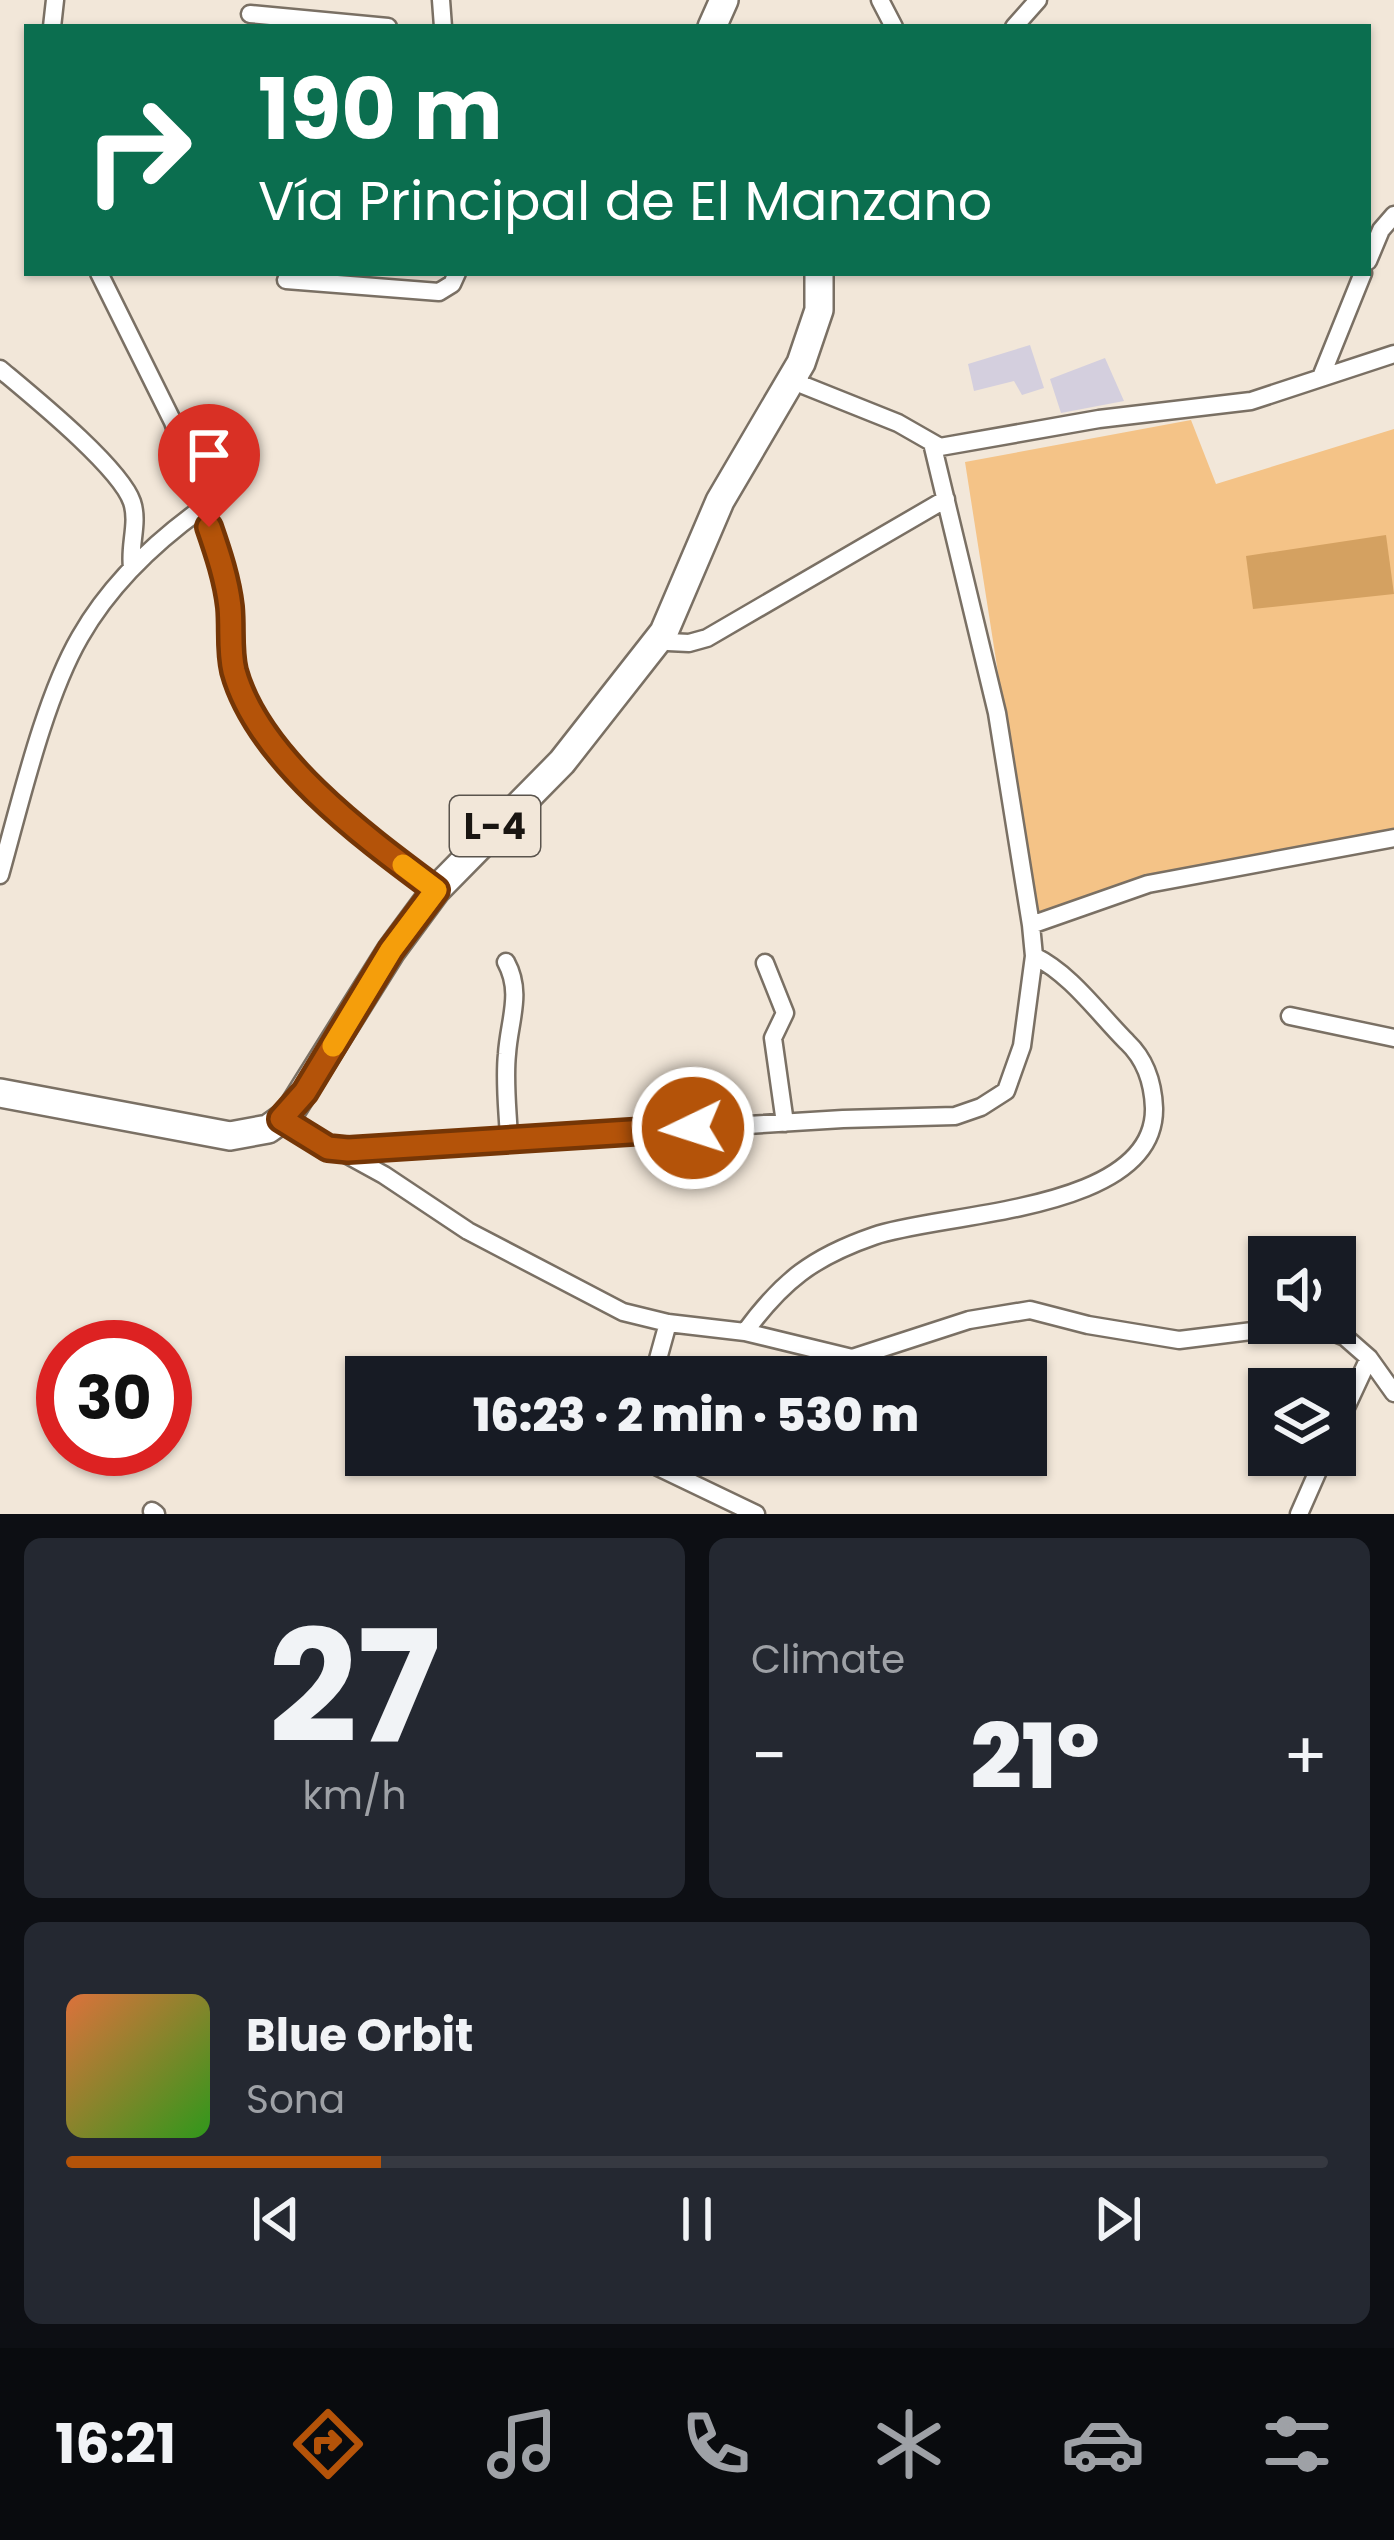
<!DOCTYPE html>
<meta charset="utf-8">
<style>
:root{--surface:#171b24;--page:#242831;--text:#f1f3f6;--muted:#9ea1a6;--line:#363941;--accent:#b45309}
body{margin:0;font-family:Poppins,sans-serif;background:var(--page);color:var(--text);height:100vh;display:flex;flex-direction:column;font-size:45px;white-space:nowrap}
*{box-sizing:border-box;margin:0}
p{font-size:39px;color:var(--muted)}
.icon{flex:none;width:66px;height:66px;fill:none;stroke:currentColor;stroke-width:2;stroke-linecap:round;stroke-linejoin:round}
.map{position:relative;height:1514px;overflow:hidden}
.side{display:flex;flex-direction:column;gap:24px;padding:24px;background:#0d0f14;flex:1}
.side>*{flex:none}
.banner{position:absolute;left:24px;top:24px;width:1347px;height:252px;border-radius:0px;box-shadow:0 3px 9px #0004;background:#0b6e4f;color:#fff;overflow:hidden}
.controls{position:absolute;left:1248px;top:1236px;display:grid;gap:24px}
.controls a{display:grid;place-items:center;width:108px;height:108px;border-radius:0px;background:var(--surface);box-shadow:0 3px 9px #0004;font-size:60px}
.speed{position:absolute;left:36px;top:1320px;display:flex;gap:24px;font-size:60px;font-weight:700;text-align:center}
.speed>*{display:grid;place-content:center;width:156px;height:156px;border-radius:50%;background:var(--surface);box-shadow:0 3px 9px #0004;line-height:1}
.speed .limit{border:18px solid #d22;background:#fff;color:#111}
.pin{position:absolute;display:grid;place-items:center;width:102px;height:102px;color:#fff;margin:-123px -51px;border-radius:50% 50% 50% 0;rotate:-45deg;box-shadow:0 0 12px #0007}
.pin .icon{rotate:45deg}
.me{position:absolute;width:132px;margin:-66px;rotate:266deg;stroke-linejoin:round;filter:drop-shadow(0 0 9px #0008)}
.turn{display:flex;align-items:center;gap:42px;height:252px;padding:0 36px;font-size:54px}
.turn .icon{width:156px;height:156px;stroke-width:2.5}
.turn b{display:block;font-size:84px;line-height:102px}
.big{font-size:90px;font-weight:800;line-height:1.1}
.side .card{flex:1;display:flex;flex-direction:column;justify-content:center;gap:18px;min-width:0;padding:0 42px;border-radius:18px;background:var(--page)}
.side .dial{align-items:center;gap:0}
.dial b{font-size:156px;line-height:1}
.song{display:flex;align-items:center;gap:36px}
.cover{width:144px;height:144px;border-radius:18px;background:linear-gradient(135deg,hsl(20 70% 55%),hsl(110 70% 35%))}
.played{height:12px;border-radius:6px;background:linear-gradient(90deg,var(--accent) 25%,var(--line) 25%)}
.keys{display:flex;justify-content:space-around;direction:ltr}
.heat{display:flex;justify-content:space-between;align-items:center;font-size:66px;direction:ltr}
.side .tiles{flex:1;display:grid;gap:24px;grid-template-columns:1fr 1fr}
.card:last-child{grid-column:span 2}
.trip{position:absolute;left:345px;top:1356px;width:702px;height:120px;border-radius:0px;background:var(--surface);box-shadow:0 3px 9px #0004;font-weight:800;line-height:120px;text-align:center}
.tab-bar{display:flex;height:192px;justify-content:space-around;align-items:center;background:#090b0e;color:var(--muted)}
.tab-bar .icon{width:84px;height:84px}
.tab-bar .active{color:var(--accent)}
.tab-bar b{font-size:54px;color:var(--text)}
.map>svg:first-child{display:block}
</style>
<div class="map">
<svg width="1394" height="1514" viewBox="0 0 1394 1514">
<rect width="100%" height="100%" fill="#f2e7d9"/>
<path fill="#f4c387" d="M1191,420L1216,484L1394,429V837L1306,850L1028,922L1022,826L965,462Z"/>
<path fill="#d4a161" d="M1386,535L1394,594L1253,609L1246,556Z"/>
<path fill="#d4cfde" d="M1030,345L1044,388L1022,395L1014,381L974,391L968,364Z
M1105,358L1124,401L1061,413L1050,379Z"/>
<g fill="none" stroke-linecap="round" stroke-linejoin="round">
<g stroke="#7a7064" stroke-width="21">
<path id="street" d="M441,0L443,27
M880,0L894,27
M250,14L388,27
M52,27L55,0
M1014,27L1038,0
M1368,261L1381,230L1394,215
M99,273L173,422L222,565L230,610L232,664L251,715L262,732L346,823L436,890
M286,280L439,292L452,284L457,273
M0,369C31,395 120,467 132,502C139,523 129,545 132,567
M797,370L794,375L803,385L898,423L940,447L1099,419L1251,401L1394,354
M1321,377L1363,273
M664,632L668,642L689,643L707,638L946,499
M0,875C20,804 44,699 80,637C109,586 154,543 201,509
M1031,925L1148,884L1394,838
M506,962C523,993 509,1021 507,1054C504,1082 508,1112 509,1140
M765,963L785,1013L773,1038L785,1123
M1290,1016L1394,1038
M282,1119L384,1175L468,1231L623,1312L668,1323L745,1332L852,1358L969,1320L1030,1310L1088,1325L1179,1340L1292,1326H1318L1345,1337L1369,1358L1394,1393
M328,1148L348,1150L843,1119L955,1116L981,1107L1006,1091L1022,1046L1034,956L1031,925L997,713L932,443
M745,1332C782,1281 813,1257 874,1236C942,1212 1156,1213 1154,1108C1153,1082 1146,1060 1127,1042C1098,1013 1071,974 1034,956
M653,1377L668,1323
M1335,1431L1369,1358
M633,1455L756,1514
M152,1511L156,1514
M1299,1514L1325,1455"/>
</g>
<g stroke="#7a7064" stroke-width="32">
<path id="primary" d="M712,27L724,0
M0,1093L230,1136L268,1129L289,1114L391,951L436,890L562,762L664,632L720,501L801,363L819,310V273"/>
</g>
<use href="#street" stroke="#fff" stroke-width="16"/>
<use href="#primary" stroke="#fff" stroke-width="27"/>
</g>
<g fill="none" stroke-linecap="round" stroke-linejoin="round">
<g stroke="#753606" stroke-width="30">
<path id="route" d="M209,527C218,553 227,580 230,607C232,629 229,650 234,671C258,759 366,838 436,890L391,950L305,1092L281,1119L328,1148L348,1150L693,1128"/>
</g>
<use href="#route" stroke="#b45309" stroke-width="21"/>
<path stroke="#f59e0b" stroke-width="21" d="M333,1046L391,950L436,890L403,865"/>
</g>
<g text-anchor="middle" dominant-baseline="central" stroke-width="9" stroke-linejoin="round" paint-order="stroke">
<rect fill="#f2e7d9" stroke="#5a544d" stroke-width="3" x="450" y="796" width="90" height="60" rx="9"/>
<g font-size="36" font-weight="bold" fill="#191511">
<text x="495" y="826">L-4</text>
</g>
</g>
</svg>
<div class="controls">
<a><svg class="icon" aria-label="sound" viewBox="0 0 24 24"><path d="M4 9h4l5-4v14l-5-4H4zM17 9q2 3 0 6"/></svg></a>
<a><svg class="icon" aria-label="layers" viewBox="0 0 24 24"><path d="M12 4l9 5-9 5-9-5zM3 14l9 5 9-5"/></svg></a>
</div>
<div class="speed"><div class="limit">30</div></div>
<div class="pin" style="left:209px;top:527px;background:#d93025"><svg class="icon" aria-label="arrive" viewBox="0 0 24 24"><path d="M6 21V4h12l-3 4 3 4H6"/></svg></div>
<svg class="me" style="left:693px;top:1128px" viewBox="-20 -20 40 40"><circle r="17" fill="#b45309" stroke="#fff" stroke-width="3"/><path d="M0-11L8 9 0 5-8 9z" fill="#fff"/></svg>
<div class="trip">16:23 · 2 min · 530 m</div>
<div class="banner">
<div class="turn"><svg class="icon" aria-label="right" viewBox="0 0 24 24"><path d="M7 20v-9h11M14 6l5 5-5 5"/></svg><div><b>190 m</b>Vía Principal de El Manzano</div></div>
</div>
</div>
<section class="side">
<div class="tiles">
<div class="card dial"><b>27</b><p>km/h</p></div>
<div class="card"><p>Climate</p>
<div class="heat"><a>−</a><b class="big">21°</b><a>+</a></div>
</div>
<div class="card">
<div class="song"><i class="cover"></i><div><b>Blue Orbit</b><p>Sona</p></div></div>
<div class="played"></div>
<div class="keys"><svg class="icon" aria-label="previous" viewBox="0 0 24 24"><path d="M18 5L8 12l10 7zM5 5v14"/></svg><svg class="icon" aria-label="pause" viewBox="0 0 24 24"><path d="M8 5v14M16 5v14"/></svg><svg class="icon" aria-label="next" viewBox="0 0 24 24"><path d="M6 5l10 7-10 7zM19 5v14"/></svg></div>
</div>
</div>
</section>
<nav class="tab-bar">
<b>16:21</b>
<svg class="icon active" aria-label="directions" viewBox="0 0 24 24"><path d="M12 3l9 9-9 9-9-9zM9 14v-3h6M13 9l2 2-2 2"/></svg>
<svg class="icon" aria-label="music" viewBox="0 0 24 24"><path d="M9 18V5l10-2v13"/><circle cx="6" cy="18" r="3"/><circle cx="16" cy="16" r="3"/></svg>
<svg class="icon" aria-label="phone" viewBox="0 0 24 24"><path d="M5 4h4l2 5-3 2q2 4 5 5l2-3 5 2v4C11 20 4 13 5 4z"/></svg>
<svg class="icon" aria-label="climate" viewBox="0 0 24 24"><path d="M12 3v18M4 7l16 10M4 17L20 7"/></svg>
<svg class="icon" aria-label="car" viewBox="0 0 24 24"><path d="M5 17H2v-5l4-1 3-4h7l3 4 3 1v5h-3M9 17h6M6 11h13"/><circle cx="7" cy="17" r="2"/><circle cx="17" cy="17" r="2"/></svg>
<svg class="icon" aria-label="filters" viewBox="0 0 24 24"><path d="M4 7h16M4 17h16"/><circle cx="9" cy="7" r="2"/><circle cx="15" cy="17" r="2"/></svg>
</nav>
